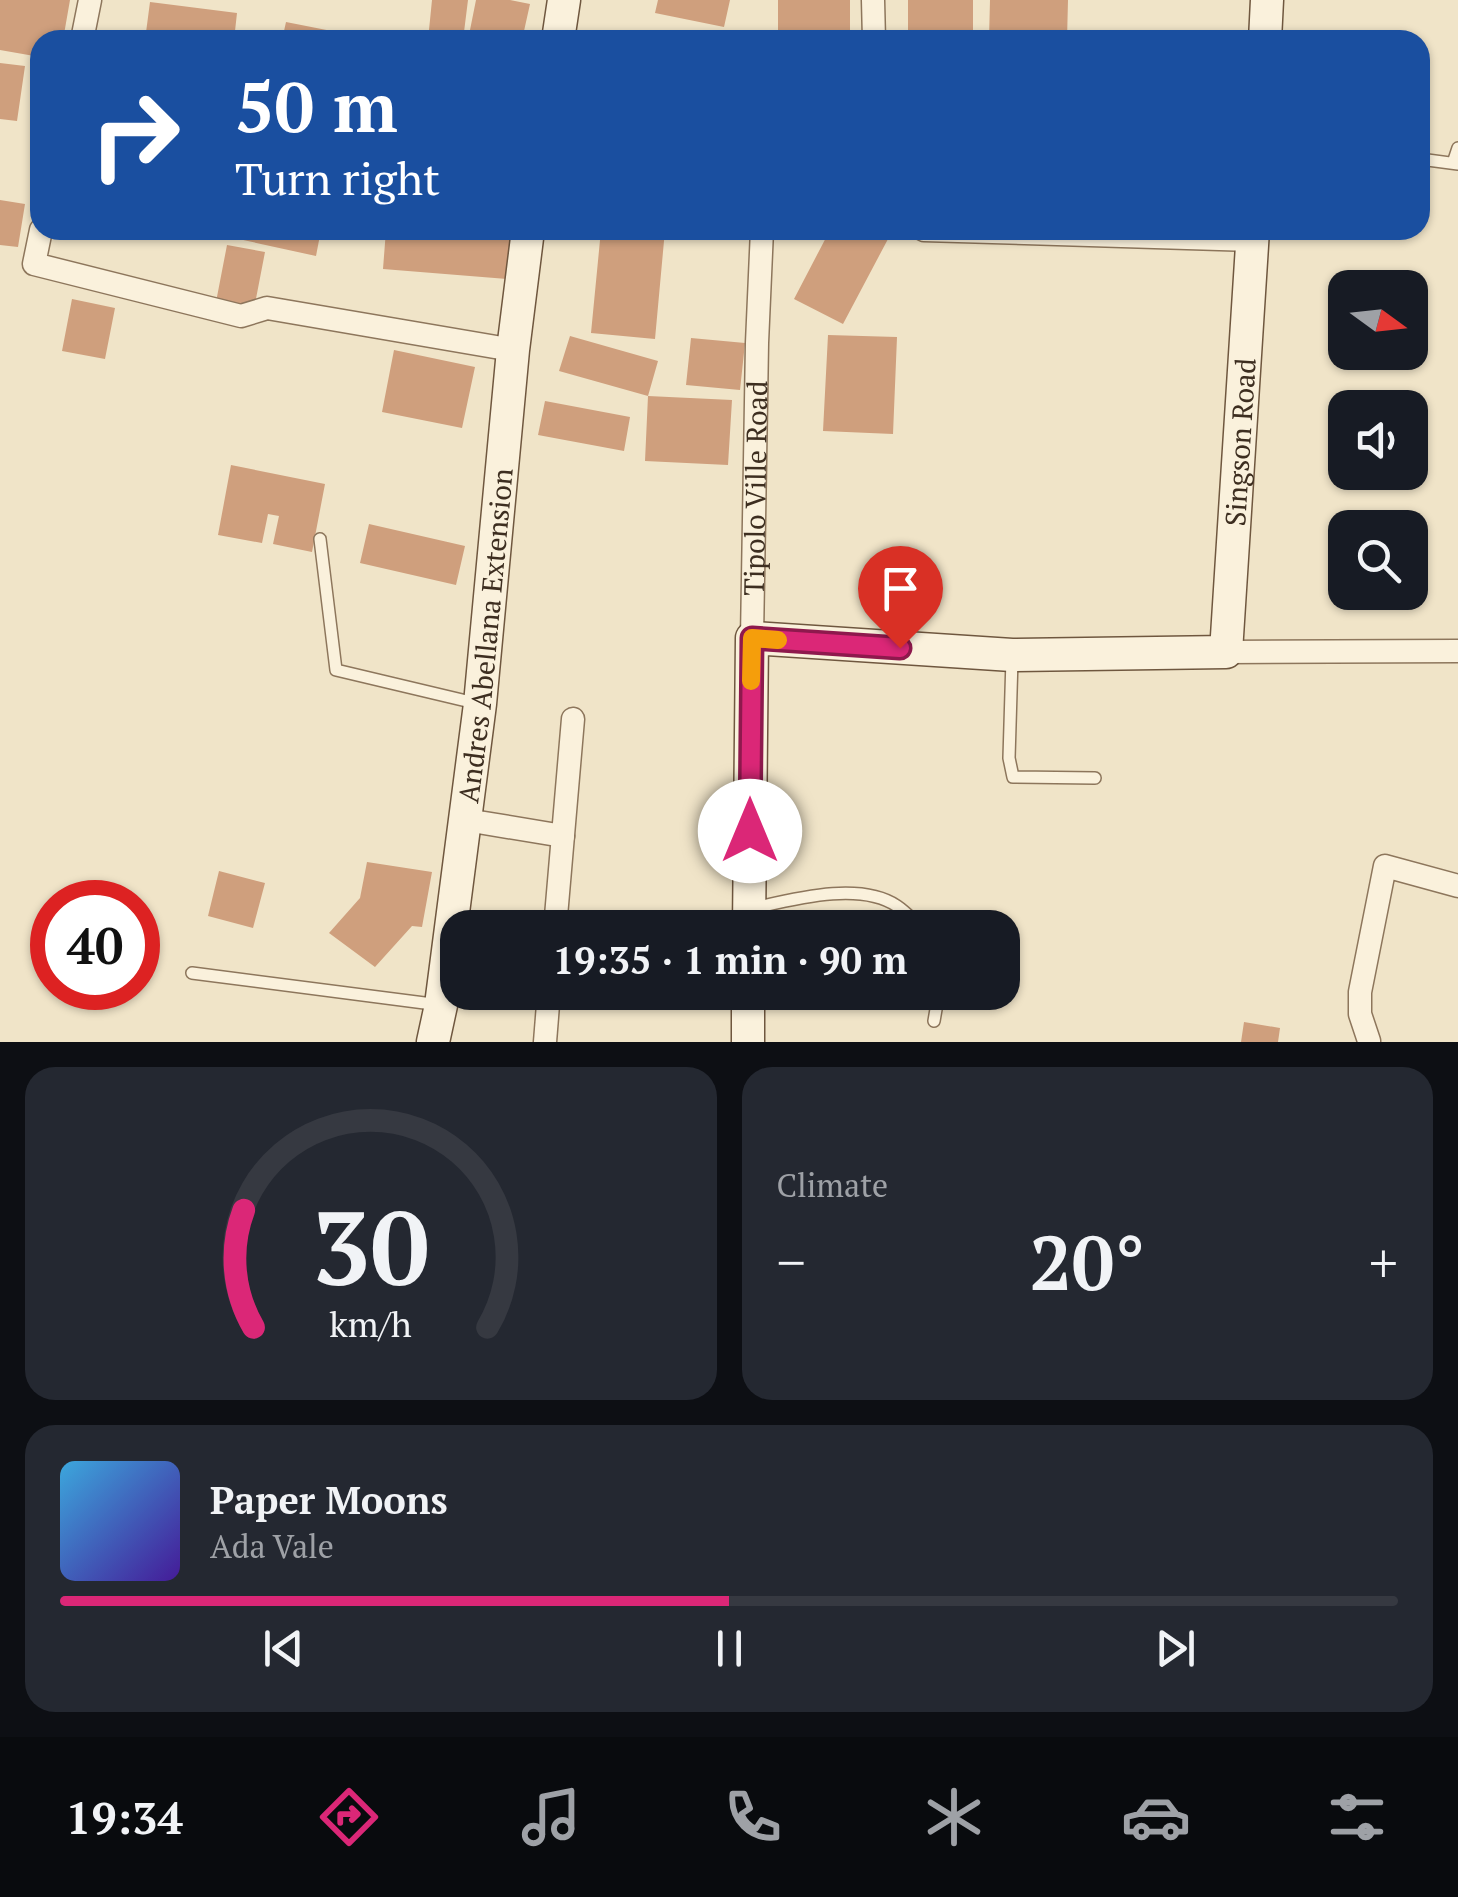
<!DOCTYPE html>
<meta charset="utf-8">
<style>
:root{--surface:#171b24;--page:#242831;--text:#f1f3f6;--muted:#9ea1a6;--line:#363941;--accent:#db2777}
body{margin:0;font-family:"PT Serif",serif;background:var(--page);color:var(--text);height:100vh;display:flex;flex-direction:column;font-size:38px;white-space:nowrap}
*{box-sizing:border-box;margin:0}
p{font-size:32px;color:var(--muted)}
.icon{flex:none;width:55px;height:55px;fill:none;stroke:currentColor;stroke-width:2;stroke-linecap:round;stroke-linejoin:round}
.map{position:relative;height:1042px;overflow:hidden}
.panel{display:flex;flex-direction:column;gap:25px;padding:25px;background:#0d0f14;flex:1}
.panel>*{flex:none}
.banner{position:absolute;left:30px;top:30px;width:1400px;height:210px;border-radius:30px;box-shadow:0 2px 8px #0004;background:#1a4fa0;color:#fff;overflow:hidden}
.needle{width:65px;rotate:105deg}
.tools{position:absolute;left:1328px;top:270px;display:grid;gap:20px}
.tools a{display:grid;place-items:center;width:100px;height:100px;border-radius:20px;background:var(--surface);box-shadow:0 2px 8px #0004;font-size:50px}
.speed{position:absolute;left:30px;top:880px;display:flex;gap:20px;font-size:50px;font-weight:700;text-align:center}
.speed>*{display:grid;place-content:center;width:130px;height:130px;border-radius:50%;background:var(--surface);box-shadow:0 2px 8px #0004;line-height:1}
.speed .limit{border:15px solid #d22;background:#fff;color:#111}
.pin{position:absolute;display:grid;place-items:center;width:85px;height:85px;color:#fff;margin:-102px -42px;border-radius:50% 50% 50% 0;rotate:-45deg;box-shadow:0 0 10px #0007}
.pin .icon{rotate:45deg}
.me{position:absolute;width:110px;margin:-55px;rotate:0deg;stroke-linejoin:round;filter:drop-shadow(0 0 8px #0008)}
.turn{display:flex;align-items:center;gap:35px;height:210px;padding:0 40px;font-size:45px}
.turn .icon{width:130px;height:130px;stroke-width:2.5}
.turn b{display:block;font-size:70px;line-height:85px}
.big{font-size:75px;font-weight:700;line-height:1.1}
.panel .tile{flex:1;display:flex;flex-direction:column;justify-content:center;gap:15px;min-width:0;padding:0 35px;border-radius:30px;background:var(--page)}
.panel .dial{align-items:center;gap:0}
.dial svg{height:260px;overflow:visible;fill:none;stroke:var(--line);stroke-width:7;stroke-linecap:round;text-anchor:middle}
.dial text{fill:var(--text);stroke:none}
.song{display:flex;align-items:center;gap:30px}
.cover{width:120px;height:120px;border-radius:15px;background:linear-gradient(135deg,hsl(200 70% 55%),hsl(260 70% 35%))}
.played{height:10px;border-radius:5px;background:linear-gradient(90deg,var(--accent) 50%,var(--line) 50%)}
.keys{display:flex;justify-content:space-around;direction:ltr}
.heat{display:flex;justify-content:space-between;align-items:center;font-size:55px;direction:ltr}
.panel .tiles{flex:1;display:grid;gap:25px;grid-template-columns:1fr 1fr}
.tile:last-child{grid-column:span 2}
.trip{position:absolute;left:440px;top:910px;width:580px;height:100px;border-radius:30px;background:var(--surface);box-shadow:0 2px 8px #0004;font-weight:700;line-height:100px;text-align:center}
.dock{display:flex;height:160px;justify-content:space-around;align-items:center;background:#090b0e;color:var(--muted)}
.dock .icon{width:70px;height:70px}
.dock .on{color:var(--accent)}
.dock b{font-size:45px;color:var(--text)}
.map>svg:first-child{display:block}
</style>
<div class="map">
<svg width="1458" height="1042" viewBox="0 0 1458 1042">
<rect width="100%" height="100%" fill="#f0e4c8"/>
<path fill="#cf9f7d" d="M0,0H70L63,40H40V57L0,50Z
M432,0H468L463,40H428Z
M476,0H510L530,4L522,40H468Z
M658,0H730L724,27L655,13Z
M778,0H850V40H778Z
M908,0H973V40H908Z
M990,0H1068L1067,40H989Z
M150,2L237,13L234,40H145Z
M286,22L367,38L366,40H282Z
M0,63L25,66L17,121L0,119Z
M0,200L25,204L18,247L0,245Z
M236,230H321L316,256L234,238Z
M386,230H511L507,279L383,269Z
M601,230H665L655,339L591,333Z
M830,230H872L888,239L843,324L794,299Z
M227,245L265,252L254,309L216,302Z
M72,299L115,308L105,359L62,351Z
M828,335L897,337L893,434L823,431Z
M570,336L658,361L648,396L559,371Z
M691,338L745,343L740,390L686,385Z
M394,350L475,367L462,428L382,412Z
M648,396L732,400L728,465L645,461Z
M545,401L630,417L624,451L538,435Z
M231,465L325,484L312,552L273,544L279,516L268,514L262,543L218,535Z
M369,524L465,546L456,585L360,563Z
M367,862L432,872L422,927L412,926L375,967L329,933L360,898Z
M219,871L265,883L253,928L208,916Z
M1244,1022L1280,1028L1278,1042H1241Z"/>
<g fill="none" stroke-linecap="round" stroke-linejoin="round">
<g stroke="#8d765c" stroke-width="14">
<path id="lane" d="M1420,159L1458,164
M1453,163L1458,148
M320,539L336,670L475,703
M1012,659L1009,758L1013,777L1095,778
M754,908C794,899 860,881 897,906C906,912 914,921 922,928
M192,973L440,1005
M934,1021L939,992"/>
</g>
<g stroke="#8d765c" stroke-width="25">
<g id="street">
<path d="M873,0L874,40"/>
<path d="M82,40L90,0"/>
<path d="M41,230L34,264L241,316L267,308L513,350"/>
<path d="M924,230L1252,240"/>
<path id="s1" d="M752,638L757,343L762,230"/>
<path d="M1226,652L1458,651"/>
<path d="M466,820L563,836"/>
<path d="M555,928L573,719"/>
<path d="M1369,1041L1360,1014V992L1385,866L1458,886"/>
<path d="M545,1042L549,992"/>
</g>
</g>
<g stroke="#6f573f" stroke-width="35">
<g id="secondary">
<path d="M558,40L564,0"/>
<path d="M1265,40L1267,0"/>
<path id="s2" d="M749,928L752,638L1012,655L1226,652L1253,230"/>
<path id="s3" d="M433,1042L441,1005L480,704L513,350L528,230"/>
<path d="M748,1042V992"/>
</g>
</g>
<use href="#lane" stroke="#faf1dc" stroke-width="11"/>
<use href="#street" stroke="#faf1dc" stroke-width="22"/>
<use href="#secondary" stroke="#faf1dc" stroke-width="32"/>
</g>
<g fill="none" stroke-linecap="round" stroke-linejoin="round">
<g stroke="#8e194d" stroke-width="25">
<path id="route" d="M750,831L752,638L900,648"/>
</g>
<use href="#route" stroke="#db2777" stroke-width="18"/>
<path stroke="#f59e0b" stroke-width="18" d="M751,681L752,638L778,640"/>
</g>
<g text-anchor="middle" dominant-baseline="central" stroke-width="10" stroke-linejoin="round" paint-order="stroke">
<g font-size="28" fill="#3d2e20" stroke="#f7eed8">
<text stroke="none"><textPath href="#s2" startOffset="975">Singson Road</textPath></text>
<text stroke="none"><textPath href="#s1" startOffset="150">Tipolo Ville Road</textPath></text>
<text stroke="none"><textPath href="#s3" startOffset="410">Andres Abellana Extension</textPath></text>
</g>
</g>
</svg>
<div class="tools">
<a><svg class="needle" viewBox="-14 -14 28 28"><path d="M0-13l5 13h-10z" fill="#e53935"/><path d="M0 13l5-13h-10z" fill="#9ea1a6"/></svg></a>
<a><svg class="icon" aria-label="sound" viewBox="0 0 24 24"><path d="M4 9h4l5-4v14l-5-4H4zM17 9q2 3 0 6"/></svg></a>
<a><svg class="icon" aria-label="search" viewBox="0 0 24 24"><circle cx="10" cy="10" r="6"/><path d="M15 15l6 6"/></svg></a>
</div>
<div class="speed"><div class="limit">40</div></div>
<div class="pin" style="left:900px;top:648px;background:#d93025"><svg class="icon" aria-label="arrive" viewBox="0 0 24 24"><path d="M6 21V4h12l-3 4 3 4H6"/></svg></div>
<svg class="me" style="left:750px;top:831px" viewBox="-20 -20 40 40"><circle r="19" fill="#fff"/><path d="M0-13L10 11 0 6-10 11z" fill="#db2777"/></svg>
<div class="trip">19:35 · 1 min · 90 m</div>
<div class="banner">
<div class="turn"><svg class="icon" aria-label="right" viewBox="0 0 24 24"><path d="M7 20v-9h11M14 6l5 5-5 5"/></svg><div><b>50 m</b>Turn right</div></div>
</div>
</div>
<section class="panel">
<div class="tiles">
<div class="tile dial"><svg viewBox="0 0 100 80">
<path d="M14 69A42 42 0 1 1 86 69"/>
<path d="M14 69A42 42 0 0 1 11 33" stroke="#db2777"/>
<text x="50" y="56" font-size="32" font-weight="700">30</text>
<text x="50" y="72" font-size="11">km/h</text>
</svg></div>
<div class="tile"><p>Climate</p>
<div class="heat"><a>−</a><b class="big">20°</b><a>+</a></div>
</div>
<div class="tile">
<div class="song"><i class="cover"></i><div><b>Paper Moons</b><p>Ada Vale</p></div></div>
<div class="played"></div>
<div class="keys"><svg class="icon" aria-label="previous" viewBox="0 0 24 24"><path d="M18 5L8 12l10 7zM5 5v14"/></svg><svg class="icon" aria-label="pause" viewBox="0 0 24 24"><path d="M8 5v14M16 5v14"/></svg><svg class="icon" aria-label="next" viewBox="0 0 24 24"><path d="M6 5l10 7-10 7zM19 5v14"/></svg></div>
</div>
</div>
</section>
<nav class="dock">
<b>19:34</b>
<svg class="icon on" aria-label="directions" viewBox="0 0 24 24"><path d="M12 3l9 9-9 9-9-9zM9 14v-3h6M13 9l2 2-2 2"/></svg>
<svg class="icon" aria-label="music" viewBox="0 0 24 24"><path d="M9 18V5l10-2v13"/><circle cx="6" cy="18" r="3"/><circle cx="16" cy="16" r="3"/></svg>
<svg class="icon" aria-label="phone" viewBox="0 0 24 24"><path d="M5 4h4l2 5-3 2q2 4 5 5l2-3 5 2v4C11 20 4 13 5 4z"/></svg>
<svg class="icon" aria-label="climate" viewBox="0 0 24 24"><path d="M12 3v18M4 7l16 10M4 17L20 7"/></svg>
<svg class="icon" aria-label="car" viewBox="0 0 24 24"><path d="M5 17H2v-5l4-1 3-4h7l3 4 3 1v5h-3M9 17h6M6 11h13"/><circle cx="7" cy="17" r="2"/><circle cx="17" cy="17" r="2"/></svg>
<svg class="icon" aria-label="filters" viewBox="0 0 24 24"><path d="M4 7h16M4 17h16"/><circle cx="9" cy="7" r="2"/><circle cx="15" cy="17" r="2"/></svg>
</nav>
